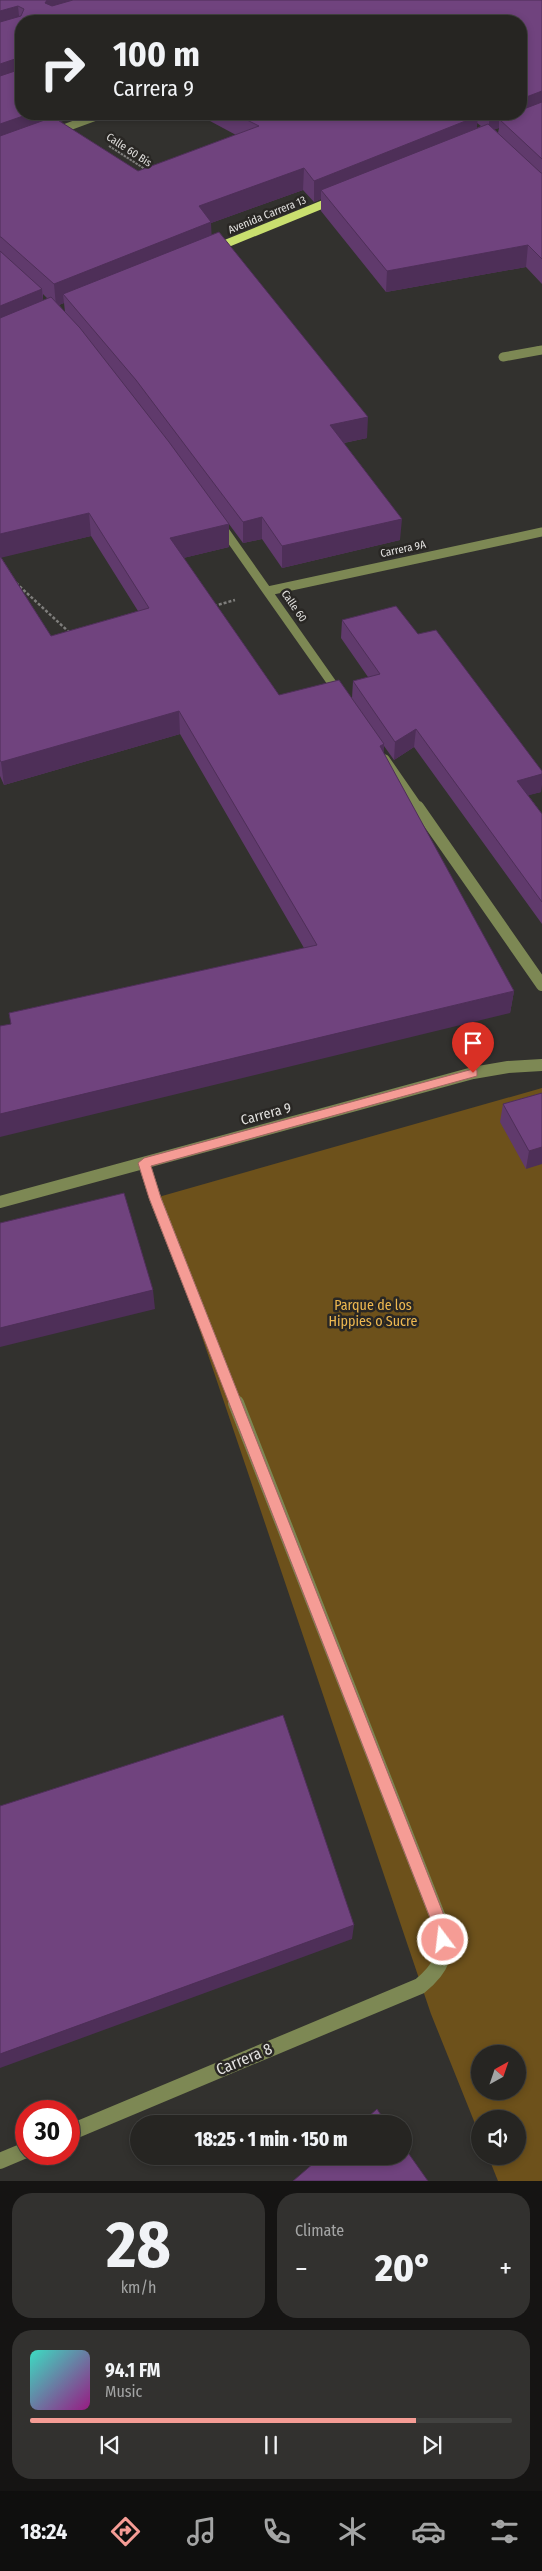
<!DOCTYPE html>
<meta charset="utf-8">
<style>
:root{--surface:#262522;--page:#32312f;--text:#f1f3f6;--muted:#a4a5a5;--line:#424240;--accent:#f59c95}
body{margin:0;font-family:"Fira Sans Condensed",sans-serif;background:var(--page);color:var(--text);height:100vh;display:flex;flex-direction:column;font-size:19px;white-space:nowrap}
*{box-sizing:border-box;margin:0}
p{font-size:16px;color:var(--muted)}
.icon{flex:none;width:28px;height:28px;fill:none;stroke:currentColor;stroke-width:2;stroke-linecap:round;stroke-linejoin:round}
.map{position:relative;height:2181px;overflow:hidden}
.panel{display:flex;flex-direction:column;gap:12px;padding:12px;background:#151413;flex:1}
.panel>*{flex:none}
.top-card{position:absolute;left:15px;top:15px;width:512px;height:105px;border-radius:20px;box-shadow:0 2px 8px #0003,0 0 0 1px var(--line);background:#262522;color:var(--text);overflow:hidden}
.needle{width:32px;rotate:40deg}
.fabs{position:absolute;left:471px;top:2045px;display:grid;gap:10px}
.fabs a{display:grid;place-items:center;width:55px;height:55px;border-radius:50%;background:var(--surface);box-shadow:0 2px 8px #0003,0 0 0 1px var(--line);font-size:25px}
.speed{position:absolute;left:15px;top:2100px;display:flex;gap:10px;font-size:25px;font-weight:700;text-align:center}
.speed>*{display:grid;place-content:center;width:65px;height:65px;border-radius:50%;background:var(--surface);box-shadow:0 2px 8px #0003,0 0 0 1px var(--line);line-height:1}
.speed .limit{border:8px solid #d22;background:#fff;color:#111}
.pin{position:absolute;display:grid;place-items:center;width:42px;height:42px;color:#fff;margin:-51px -21px;border-radius:50% 50% 50% 0;rotate:-45deg;box-shadow:0 0 5px #0007}
.pin .icon{rotate:45deg}
.me{position:absolute;width:55px;margin:-28px;rotate:345deg;stroke-linejoin:round;filter:drop-shadow(0 0 4px #0008)}
.turn{display:flex;align-items:center;gap:18px;height:105px;padding:0 15px;font-size:22px}
.turn .icon{width:65px;height:65px;stroke-width:2.5}
.turn b{display:block;font-size:35px;line-height:42px}
.big{font-size:38px;font-weight:800;line-height:1.1}
.panel .card{flex:1;display:flex;flex-direction:column;justify-content:center;gap:8px;min-width:0;padding:0 18px;border-radius:20px;background:var(--page)}
.panel .dial{align-items:center;gap:0}
.dial b{font-size:65px;line-height:1}
.song{display:flex;align-items:center;gap:15px}
.cover{width:60px;height:60px;border-radius:8px;background:linear-gradient(135deg,hsl(170 70% 55%),hsl(310 70% 35%))}
.played{height:5px;border-radius:2px;background:linear-gradient(90deg,var(--accent) 80%,var(--line) 80%)}
.keys{display:flex;justify-content:space-around;direction:ltr}
.heat{display:flex;justify-content:space-between;align-items:center;font-size:28px;direction:ltr}
.panel .tiles{flex:1;display:grid;gap:12px;grid-template-columns:1fr 1fr}
.card:last-child{grid-column:span 2}
.trip{position:absolute;left:130px;top:2115px;width:282px;height:50px;border-radius:25px;background:var(--surface);box-shadow:0 2px 8px #0003,0 0 0 1px var(--line);font-weight:800;line-height:50px;text-align:center}
.tabs{display:flex;height:80px;justify-content:space-around;align-items:center;background:#0f0f0e;color:var(--muted)}
.tabs .icon{width:35px;height:35px}
.tabs .active{color:var(--accent)}
.tabs b{font-size:22px;color:var(--text)}
.map>svg:first-child{display:block}
</style>
<div class="map">
<svg width="542" height="2181" viewBox="0 0 542 2181">
<rect width="100%" height="100%" fill="#32312e"/>
<path fill="#6d511b" fill-rule="evenodd" d="M542,1088V2181H498L488,2156H518V2119H480V2136L431,2014L155,1198ZM480,2054H518V2091H480Z"/>
<g fill="none" stroke-linecap="round" stroke-linejoin="round">
<path stroke="#7f7e7c" stroke-width="2" stroke-dasharray="2.5 1" stroke-linecap="butt" d="M109,146L148,171"/>
<path stroke="#7f7e7c" stroke-width="2.5" stroke-dasharray="3 2" stroke-linecap="butt" d="M16,583L70,633
M214,606L235,600"/>
<path stroke="#7d8854" stroke-width="8" d="M54,132L103,114
M536,351L542,350"/>
<path stroke="#7d8854" stroke-width="9" d="M503,357L542,350
M220,524L341,696
M268,591L542,532
M385,759L419,808"/>
<path stroke="#7d8854" stroke-width="12" d="M418,807L542,985
M144,1163L155,1198L236,1404
M0,1202L473,1073L508,1067L542,1065"/>
<path stroke="#7d8854" stroke-width="16" d="M69,2133L420,1986C443,1967 445,1957 442,1928L236,1403
M0,2161L26,2150"/>
<path stroke="#c9df6f" stroke-width="8" d="M213,249L336,199"/>
</g>
<path fill="#603a6c" fill-rule="evenodd" d="M0,0H542V284L526,267L386,292L321,211V199L314,202L303,190L211,223V235L367,438L344,443L400,540L282,568L262,539L243,543L229,524V547L183,558L279,695L352,698L353,681L368,677L341,638L342,620L541,792L528,795L542,814V924L414,747L394,760L384,746L383,753L514,991L510,1013L11,1024L9,1013L304,948L180,734L4,785L0,776ZM21,21H521V114H197L236,135L138,171L60,122L84,114H21ZM477,123L481,126L477,128ZM499,128L498,133L494,129ZM43,294L48,299L43,301ZM64,303L65,312L59,305ZM123,384L137,401L156,426ZM91,536L138,611L51,636L1,557Z
M542,1093L526,1169L500,1122L503,1104Z"/>
<path fill="#4e2f58" d="M47,0H101L48,21L45,3Z
M18,6L20,26L0,31V11Z
M18,58L20,79L0,85V64Z
M542,91V111L499,119V128L488,132L490,114H521V99Z
M29,114H84L43,127L0,146V124Z
M478,116L476,137L321,190V199L314,202V181Z
M304,168L303,190L211,223L212,243L63,294L64,303L56,306L54,284L199,206Z
M528,245L526,267L386,292L387,271Z
M42,289L44,311L0,329V306Z
M368,417L367,438L329,446L330,425Z
M89,513L91,536L0,558V534Z
M262,517V539L243,543V522Z
M402,519L400,540L282,568V546Z
M229,524V547L171,561L170,538Z
M179,711L180,734L4,785L1,762Z
M416,729L414,747L394,760L395,742Z
M384,744L383,767L380,746Z
M542,774V785L541,792L515,799L517,781Z
M514,991L510,1013L0,1137V1114Z
M542,1147V1164L526,1169L529,1151Z
M153,1290L155,1309L0,1347V1328Z
M354,1925L352,1939L0,2068V2054Z"/>
<path fill="#70437e" stroke="#4e2f58" d="M0,0H47L45,3L52,6L73,0H542V91L521,99V21H21V60L18,58L0,64V22L21,16L24,9L18,6L0,11Z
M21,69V114H29L0,124V76Z
M542,102V159L499,119L513,114H521V110Z
M235,114H475L478,116L314,181L304,168L199,206L211,222L54,284L1,237H0V136L53,117L138,171L259,126Z
M488,124L541,173H542V259L528,245L387,271L321,190Z
M219,232L368,417L330,425L402,519L282,546L262,517L243,522L136,380L63,294Z
M0,251L42,289L0,306Z
M51,297L80,328L169,442L229,524L170,538L279,695L339,680L384,744L380,746L514,991L0,1114V1026L11,1024L9,1013L317,945L179,711L1,762L0,760V556L51,636L149,608L89,513L0,534V318Z
M396,606L418,634L436,630L542,771V774L517,781L542,814V902L416,729L395,742L353,681L380,674L342,620Z
M542,1093V1147L529,1151L503,1104Z
M124,1193L153,1290L0,1328V1223Z
M283,1715L354,1925L0,2054V1806Z
M377,2109L387,2124H360Z
M404,2147L428,2181H293L322,2156H404Z"/>
<path fill="#f59c95" stroke="#9f6561" d="M473,1069L477,1070V1076L151,1166L161,1198L449,1928L451,1940L449,1946L443,1948L438,1946L434,1928L149,1198L138,1163L144,1158Z"/>
<g text-anchor="middle" dominant-baseline="central" stroke-width="5" stroke-linejoin="round" paint-order="stroke">
<g font-size="11" fill="#e2e1df" stroke="#292724">
<text transform="translate(129 150) rotate(33)">Calle 60 Bis</text>
<text transform="translate(267 215) rotate(-22)">Avenida Carrera 13</text>
<text transform="translate(403 549) rotate(-12)">Carrera 9A</text>
<text transform="translate(294 606) rotate(55)">Calle 60</text>
</g>
<g font-size="14" fill="#e2e1df" stroke="#292724">
<text transform="translate(266 1114) rotate(-15)">Carrera 9</text>
</g>
<g font-size="14" fill="#eeb850" stroke="#292724">
<text x="373" y="1305">Parque de los<tspan x="373" dy="16">Hippies o Sucre</tspan></text>
</g>
<g font-size="16" fill="#e2e1df" stroke="#292724">
<text transform="translate(244 2059) rotate(-23)">Carrera 8</text>
</g>
</g>
</svg>
<div class="fabs">
<a><svg class="needle" viewBox="-14 -14 28 28"><path d="M0-13l5 13h-10z" fill="#e53935"/><path d="M0 13l5-13h-10z" fill="#a4a5a5"/></svg></a>
<a><svg class="icon" aria-label="sound" viewBox="0 0 24 24"><path d="M4 9h4l5-4v14l-5-4H4zM17 9q2 3 0 6"/></svg></a>
</div>
<div class="speed"><div class="limit">30</div></div>
<div class="pin" style="left:473px;top:1073px;background:#d93025"><svg class="icon" aria-label="arrive" viewBox="0 0 24 24"><path d="M6 21V4h12l-3 4 3 4H6"/></svg></div>
<svg class="me" style="left:443px;top:1940px" viewBox="-20 -20 40 40"><circle r="17" fill="#f59c95" stroke="#fff" stroke-width="3"/><path d="M0-11L8 9 0 5-8 9z" fill="#fff"/></svg>
<div class="trip">18:25 · 1 min · 150 m</div>
<div class="top-card">
<div class="turn"><svg class="icon" aria-label="right" viewBox="0 0 24 24"><path d="M7 20v-9h11M14 6l5 5-5 5"/></svg><div><b>100 m</b>Carrera 9</div></div>
</div>
</div>
<section class="panel">
<div class="tiles">
<div class="card dial"><b>28</b><p>km/h</p></div>
<div class="card"><p>Climate</p>
<div class="heat"><a>−</a><b class="big">20°</b><a>+</a></div>
</div>
<div class="card">
<div class="song"><i class="cover"></i><div><b>94.1 FM</b><p>Music</p></div></div>
<div class="played"></div>
<div class="keys"><svg class="icon" aria-label="previous" viewBox="0 0 24 24"><path d="M18 5L8 12l10 7zM5 5v14"/></svg><svg class="icon" aria-label="pause" viewBox="0 0 24 24"><path d="M8 5v14M16 5v14"/></svg><svg class="icon" aria-label="next" viewBox="0 0 24 24"><path d="M6 5l10 7-10 7zM19 5v14"/></svg></div>
</div>
</div>
</section>
<nav class="tabs">
<b>18:24</b>
<svg class="icon active" aria-label="directions" viewBox="0 0 24 24"><path d="M12 3l9 9-9 9-9-9zM9 14v-3h6M13 9l2 2-2 2"/></svg>
<svg class="icon" aria-label="music" viewBox="0 0 24 24"><path d="M9 18V5l10-2v13"/><circle cx="6" cy="18" r="3"/><circle cx="16" cy="16" r="3"/></svg>
<svg class="icon" aria-label="phone" viewBox="0 0 24 24"><path d="M5 4h4l2 5-3 2q2 4 5 5l2-3 5 2v4C11 20 4 13 5 4z"/></svg>
<svg class="icon" aria-label="climate" viewBox="0 0 24 24"><path d="M12 3v18M4 7l16 10M4 17L20 7"/></svg>
<svg class="icon" aria-label="car" viewBox="0 0 24 24"><path d="M5 17H2v-5l4-1 3-4h7l3 4 3 1v5h-3M9 17h6M6 11h13"/><circle cx="7" cy="17" r="2"/><circle cx="17" cy="17" r="2"/></svg>
<svg class="icon" aria-label="filters" viewBox="0 0 24 24"><path d="M4 7h16M4 17h16"/><circle cx="9" cy="7" r="2"/><circle cx="15" cy="17" r="2"/></svg>
</nav>
